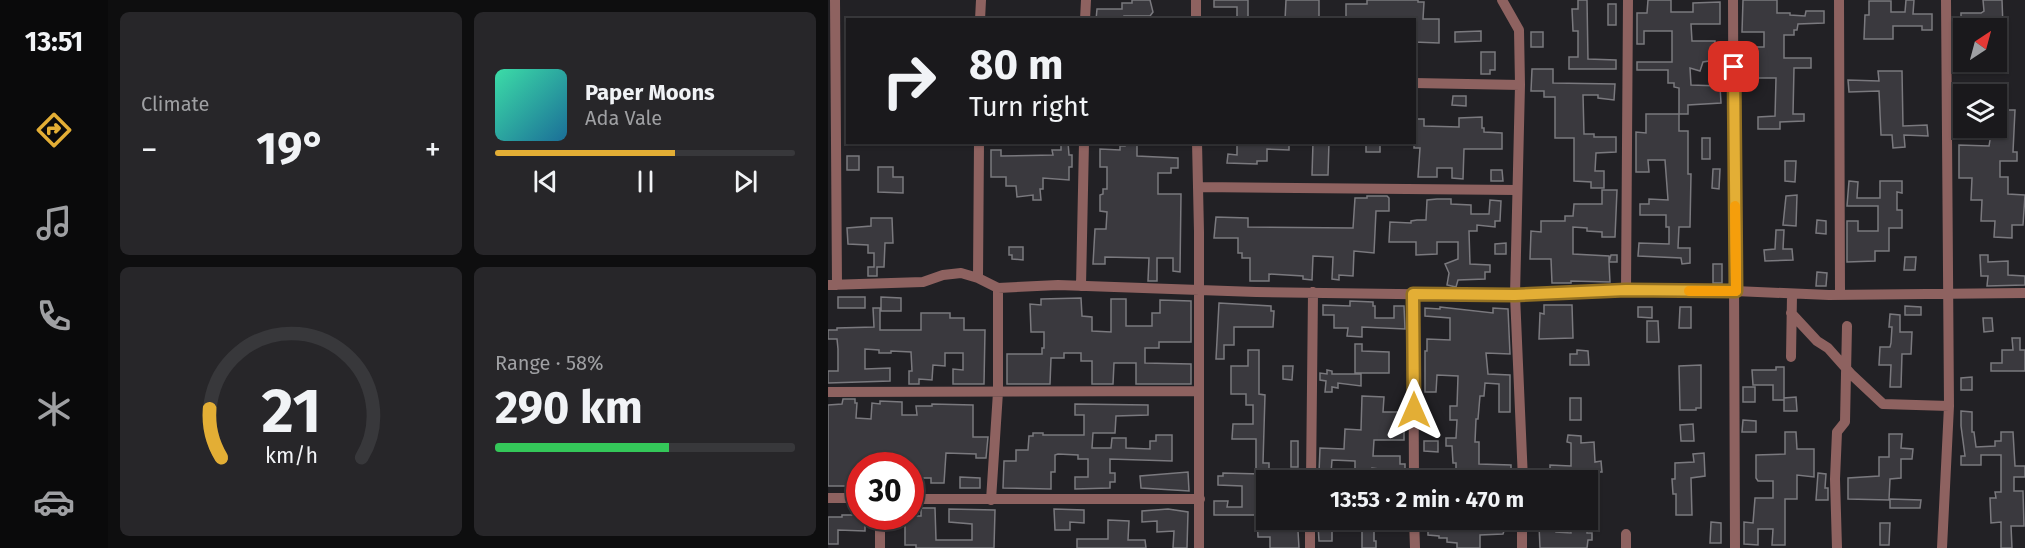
<!DOCTYPE html>
<meta charset="utf-8">
<style>
:root{--surface:#1a191c;--page:#272629;--text:#f1f3f6;--muted:#9fa0a3;--line:#38383b;--accent:#e3ae35}
body{margin:0;font-family:"Fira Sans",sans-serif;background:var(--page);color:var(--text);height:100vh;display:flex;flex-direction:column;font-size:22px;white-space:nowrap}
*{box-sizing:border-box;margin:0}
p{font-size:20px;color:var(--muted)}
.icon{flex:none;width:33px;height:33px;fill:none;stroke:currentColor;stroke-width:2;stroke-linecap:round;stroke-linejoin:round}
.map{position:relative;flex:1;overflow:hidden}
.drawer{display:flex;flex-direction:column;gap:12px;padding:12px;background:#0e0e0f;width:720px}
.drawer>*{flex:none}
.guide{position:absolute;left:18px;top:18px;width:570px;height:126px;border-radius:0px;box-shadow:0 2px 4px #0004,0 0 0 2px var(--line);background:#1a191c;color:var(--text);overflow:hidden}
.needle{width:39px;rotate:36deg}
.buttons{position:absolute;left:1125px;top:18px;display:grid;gap:12px}
.buttons a{display:grid;place-items:center;width:54px;height:54px;border-radius:0px;background:var(--surface);box-shadow:0 2px 4px #0004,0 0 0 2px var(--line);font-size:30px}
.speed{position:absolute;left:18px;top:452px;display:flex;gap:12px;font-size:30px;font-weight:700;text-align:center}
.speed>*{display:grid;place-content:center;width:78px;height:78px;border-radius:50%;background:var(--surface);box-shadow:0 2px 4px #0004,0 0 0 2px var(--line);line-height:1}
.speed .limit{border:9px solid #d22;background:#fff;color:#111}
.pin{position:absolute;display:grid;place-items:center;width:51px;height:51px;color:#fff;margin:-26px;border-radius:12px;box-shadow:0 3px 9px #0006}
.me{position:absolute;width:66px;margin:-33px;rotate:0deg;stroke-linejoin:round;filter:drop-shadow(0 0 4px #0008)}
.turn{display:flex;align-items:center;gap:21px;height:126px;padding:0 24px;font-size:27px}
.turn .icon{width:78px;height:78px;stroke-width:2.5}
.turn b{display:block;font-size:42px;line-height:51px}
.big{font-size:45px;font-weight:700;line-height:1.1}
.drawer .widget{flex:1;display:flex;flex-direction:column;justify-content:center;gap:9px;min-width:0;padding:0 21px;border-radius:9px;background:var(--page)}
.drawer .dial{align-items:center;gap:0}
.dial svg{height:156px;overflow:visible;fill:none;stroke:var(--line);stroke-width:7;stroke-linecap:round;text-anchor:middle}
.dial text{fill:var(--text);stroke:none}
.song{display:flex;align-items:center;gap:18px}
.cover{width:72px;height:72px;border-radius:9px;background:linear-gradient(135deg,hsl(160 70% 55%),hsl(200 70% 35%))}
.played{height:6px;border-radius:3px;background:linear-gradient(90deg,var(--accent) 60%,var(--line) 60%)}
.keys{display:flex;justify-content:space-around;direction:ltr}
.heat{display:flex;justify-content:space-between;align-items:center;font-size:33px;direction:ltr}
.charge{height:9px;border-radius:4px;background:linear-gradient(90deg,#34c759 58%,var(--line) 0)}
.drawer .tiles{flex:1;display:grid;gap:12px;grid-template-columns:repeat(2,1fr)}
.trip{position:absolute;left:428px;top:470px;width:342px;height:60px;border-radius:0px;background:var(--surface);box-shadow:0 2px 4px #0004,0 0 0 2px var(--line);font-weight:700;line-height:60px;text-align:center}
main{display:flex;flex:1;min-height:0}
.tabs{display:flex;flex-direction:column;width:108px;justify-content:space-around;align-items:center;background:#0a0a0b;color:var(--muted)}
.tabs .icon{width:42px;height:42px}
.tabs .on{color:var(--accent)}
.tabs b{font-size:27px;color:var(--text)}
.map>svg:first-child{display:block}
</style>
<main>
<nav class="tabs">
<b>13:51</b>
<svg class="icon on" aria-label="directions" viewBox="0 0 24 24"><path d="M12 3l9 9-9 9-9-9zM9 14v-3h6M13 9l2 2-2 2"/></svg>
<svg class="icon" aria-label="music" viewBox="0 0 24 24"><path d="M9 18V5l10-2v13"/><circle cx="6" cy="18" r="3"/><circle cx="16" cy="16" r="3"/></svg>
<svg class="icon" aria-label="phone" viewBox="0 0 24 24"><path d="M5 4h4l2 5-3 2q2 4 5 5l2-3 5 2v4C11 20 4 13 5 4z"/></svg>
<svg class="icon" aria-label="climate" viewBox="0 0 24 24"><path d="M12 3v18M4 7l16 10M4 17L20 7"/></svg>
<svg class="icon" aria-label="car" viewBox="0 0 24 24"><path d="M5 17H2v-5l4-1 3-4h7l3 4 3 1v5h-3M9 17h6M6 11h13"/><circle cx="7" cy="17" r="2"/><circle cx="17" cy="17" r="2"/></svg>
</nav>
<section class="drawer">
<div class="tiles">
<div class="widget"><p>Climate</p>
<div class="heat"><a>−</a><b class="big">19°</b><a>+</a></div>
</div>
<div class="widget">
<div class="song"><i class="cover"></i><div><b>Paper Moons</b><p>Ada Vale</p></div></div>
<div class="played"></div>
<div class="keys"><svg class="icon" aria-label="previous" viewBox="0 0 24 24"><path d="M18 5L8 12l10 7zM5 5v14"/></svg><svg class="icon" aria-label="pause" viewBox="0 0 24 24"><path d="M8 5v14M16 5v14"/></svg><svg class="icon" aria-label="next" viewBox="0 0 24 24"><path d="M6 5l10 7-10 7zM19 5v14"/></svg></div>
</div>
<div class="widget dial"><svg viewBox="0 0 100 80">
<path d="M14 69A42 42 0 1 1 86 69"/>
<path d="M14 69A42 42 0 0 1 8 44" stroke="#e3ae35"/>
<text x="50" y="56" font-size="32" font-weight="700">21</text>
<text x="50" y="72" font-size="11">km/h</text>
</svg></div>
<div class="widget"><p>Range · 58%</p><b class="big">290 km</b><div class="charge"></div></div>
</div>
</section>
<div class="map">
<svg width="1197" height="548" viewBox="0 0 1197 548">
<rect width="100%" height="100%" fill="#222125"/>
<path fill="#3a393e" stroke="#7a797e" stroke-width="1.5" d="M304,0H322L325,12L322,16H296V20H268L269,9H294V3H304Z
M386,0H420V20H409V7H386Z
M458,0H491V20H457Z
M539,0H590V2H596L595,19H611V43L586,42V20H518V4H539Z
M750,0H759L760,59L788,60V69H741V57H750V31H745L744,9H750Z
M820,0H843V12H865V3L892,2V24H863L864,41H887V60L875,62L872,71L862,68L863,85L892,86L893,103L860,105V114H851V88L846,87V83H840V70H809V62H844V31H816V44H809V13H819Z
M915,0H949V13H962V15L977,16L978,11H996V23L970,24L969,30H966V35H956V58H983V68H966L965,114H976V121L952,122V129H930V117L947,116L948,78H921V82L914,83V47H936V32H914Z
M1078,0H1086L1085,14H1104V30H1094V26H1065V39H1036L1037,15H1041V1H1063V12H1077Z
M1155,0H1174L1175,27H1177L1176,47H1168V28H1164V24H1133V13H1153L1156,11Z
M780,4H788V25H780Z
M653,31V41L627,42V32Z
M703,32H715V47H703Z
M653,52H667V70H662V74H653Z
M704,69H725V83L787,84L786,100L770,98V95H755L756,134H766V137H788V152L768,153L767,171H776V188H763V182L746,181V138H727V97H716V91H703Z
M1050,71H1074L1075,126L1099,125L1100,136L1076,135L1077,147L1065,148L1064,135H1053L1051,91L1021,92L1020,80L1051,81Z
M625,96H638V106L624,105Z
M1168,110H1187L1185,152H1189V161H1172V177H1180V194L1197,195L1195,225H1184V238L1166,237L1167,221H1153L1154,200H1143L1144,178H1131V145L1161,146L1164,128H1168Z
M818,114H851V131H860V174H863L862,227H851L850,248H862V263L854,264L853,258L810,256L811,243L841,244V227H838V215H812V204H821V199L840,200L837,160H820L821,172H808V132L818,133Z
M654,117V128H656V132L674,133V149H636L635,179L624,178V168H609V177H590L592,148H586L587,119H596V126L631,127V118Z
M874,138H882V159H874Z
M233,142H240L241,155H244V167H241V180L215,178V189H212L213,200H205V195L189,197L188,186H178V177H163V150H173V156L225,155L224,150H233Z
M297,142H309V156L350,158V168H343V173H330V194H353L352,272L345,271V258H329V281H320L321,258L277,257V264H265L267,229H278L279,212L272,211V195L275,194V189H279V167H272V149L292,150V146H297Z
M409,142H461V150L439,149V161H429V164L399,163L400,154L409,155Z
M485,142H501L500,175H484Z
M538,142H552V152H538Z
M19,156H31V170H19Z
M957,161H968L967,182L957,181Z
M50,167H65V177H75V193L50,192Z
M885,169H892L891,189L884,188Z
M663,170H674L675,181H663Z
M1021,181L1030,182L1029,198H1052V181H1074V193L1069,192V210H1074V228H1061V251H1047V261L1019,262V221H1030V231H1050V206H1019Z
M774,190H789L787,237H774V232L759,231V228L745,227V254L781,256V262L783,255H789V262H781L782,282L743,281V283H724L723,259H702L703,231L713,232V221H737V216H745L746,204H774Z
M969,195L968,226L955,225L958,196Z
M539,196H559L561,198V211H548L546,253L526,251L525,276L511,275V280L504,279L505,257L485,256L484,280L475,279V276L441,274V281H422V258H414V253H410V238H386L388,217L420,218V227L525,228L527,198H539Z
M609,199H623V204L643,205V214H661L662,200L673,201L672,221H667V227L649,225V231H641L642,264L662,265V272H657V279L630,280L628,287L619,285L621,273L617,264L630,259V242H609V254L588,255V242H561L562,222L583,223V221L589,220H598L599,200Z
M43,218H64L65,243H57L56,267H49V276H40V267H46V253H40V245L20,244L19,228L43,226Z
M989,220L998,221V234L988,233Z
M948,230H956L955,249H964L965,260L937,261L936,250L947,249Z
M678,243V254H667V244Z
M181,247H195V260L184,259V255H181Z
M1152,255H1160V262L1180,261V275L1197,276V285L1159,286L1160,276H1153Z
M1077,257H1088L1087,270H1076Z
M885,264H894V283H885Z
M989,272L999,273L998,286H988Z
M10,297H37V308H10Z
M53,297L73,298V311H53Z
M253,298L254,316L264,317V331L283,332V299H298V326H324V313H332V300L363,301V342H331V348H317V363L363,364V384H308V363H286L285,384H264V361H253V353H236V358H223L222,384H179V354H214V348H216V332H203L202,304L213,305V299Z
M522,301L545,302V306H547V318H566V306H576L577,329L534,327V337L519,336L520,328H506V315H495V305L522,306Z
M391,303L443,306V311H446L445,327H406V345H396V359H388Z
M716,305H744L745,338L711,339L712,313L716,314Z
M1077,306L1093,307V315H1077Z
M612,307L665,313V308L680,309L682,354L658,353L660,374L682,375V412H671V384L657,383L656,396H652L650,419H648L647,442H651V464L683,465V473H653V480H628V463H625L624,446H618V438H628L629,420H622V406H629L630,376L609,375L608,392H597V351H599V339L622,340V318L597,316V308L612,309Z
M810,307H824V318L810,317Z
M852,307H863V328H851Z
M45,308H52V330H93V313H122V318H136V330H157L156,384H125V369L135,370V353H117V366L105,365L104,380L91,379V384H81V371H84L83,352L63,351V353H51V350L37,349V369L62,368V381L0,383V371H10V349L9,339H0V330H9V328L46,327Z
M1062,314L1072,315V332H1084L1083,354H1074L1073,387H1062L1063,365H1051L1052,347H1062L1063,343L1064,327H1061Z
M1155,318H1164L1165,331L1156,332Z
M819,321H830L831,342H819Z
M1184,338H1192V350H1197V371H1163V363H1174V350H1185Z
M527,344H534V351L561,352V373H527Z
M420,350H431V394L437,395L435,463H441V471H428V439H404L405,424H425V405H418V394H403V366H420Z
M749,350L760,351L761,365H742V354H749Z
M873,365V408H868V410H852L851,366Z
M455,366H465L464,380L455,379Z
M948,367H956V400H945V385H925L924,370H948Z
M499,370L504,371V374H533V386L510,383V388L504,387V392H497L498,381L492,380V373L499,374Z
M1144,377V390H1133V378Z
M915,387H927V402H915Z
M534,396L556,397L555,412H573V430H576V440H546L545,456H572V464H577V472L544,468V473H540V480H527V461L504,460L503,474L491,473L492,448L516,449L517,429L533,430Z
M968,397L969,411H956V398Z
M742,398H753V420H742Z
M15,399H27V403H29L28,418L43,419L44,403L52,404V401L74,402V415H89L88,406H104V404L145,405V437H160L158,458H148V454L118,453L116,483H103V478H82V464L28,465V474H25V482L22,486H0V405L14,404Z
M247,404L320,405V415L288,416L287,433H265L264,448H283L284,438H298V448L322,449V441H328V435H344V461L282,459V473H287V482H282V488L247,489V477H260V459H250V455L230,454L227,455V472H223V489L175,488L176,461H188V450H200L201,436H205V433H215V435H256V415H247Z
M1133,411L1144,412V432H1146L1148,447L1167,446V441H1173V432H1185L1187,466H1197V477H1186V491H1195L1196,526H1183L1184,548H1173V522L1163,523L1162,498H1168L1167,492H1173V455H1153V465H1133V456H1137L1133,426Z
M915,420L928,421V432H914Z
M865,424L866,441H853L852,425Z
M957,432H968L969,449H986V477L969,475V499H957V545H944L945,529H930V545L916,544V522L925,523L927,498H945V481H930L928,478V455L957,454Z
M1061,434H1074L1073,448L1085,449L1084,459H1073V478L1062,479L1061,500L1020,499V478L1051,476V457H1061Z
M740,435L753,436V443L766,442L767,462L773,461L774,472H759V480H722V465L743,466V443L739,442Z
M463,441H470V467H463Z
M596,441H610V452L596,451Z
M876,453L877,476L863,478L864,515H848V494H845L844,479H847V463L866,462L865,454Z
M360,472L361,491L313,488L312,476Z
M395,473L433,474V486H428L427,508H438V519H454L455,531H470L471,548H442V537H430L429,515H386V501H400L399,507H414V486L390,485V476H395Z
M990,473L998,474L997,488H1000V500H988Z
M132,477L152,478V488H132Z
M1062,499L1093,500L1092,508H1062Z
M93,508H107L108,540H144V524L121,522V509L167,510L166,548H88V545H77V516H93Z
M226,509L256,510V523L242,522V530H227Z
M340,509L360,512L359,548H345L346,531L329,532V521L314,522V511Z
M14,515H32V521H37V531L10,530V544H0V517H14Z
M522,519H533V531H504V524H522Z
M600,519L652,521V526L676,531L675,534L652,535V548H629V543L619,542V538H611V536L600,535Z
M743,519H759V533H764V540H760L759,548H712L711,525L728,527V532L743,533Z
M280,520L301,521L300,540H317L318,548H249V539H280Z
M883,522L893,523V543H882Z
M1052,523H1062L1061,545H1052Z
M504,524V541H491L490,525Z
M534,524H546V541H548V548H534Z"/>
<g fill="none" stroke-linecap="round" stroke-linejoin="round">
<path stroke="#8e6260" stroke-width="10" d="M7,0L9,285
M368,0V20
M674,0L691,30L692,85L687,295L695,480
M905,0L907,548
M1011,0L1012,295
M152,20L153,0
M257,20L258,0
M586,83L692,85
M369,142L371,232V548
M370,187L688,190
M150,278L151,142
M0,285L95,282L115,275L133,273L150,278L170,288L230,285L428,292L642,295L798,290L907,291L1001,295L1197,293
M253,286L256,142
M798,290L800,0
M585,294L586,480
M963,313L989,341L1000,348L1024,375L1055,404L1121,406
M963,357L964,295
M0,392L371,391
M483,480L485,292
M0,498H32
M82,499H372
M163,500L170,392V288
M52,516V548
M586,519L587,548
M482,548V519
M694,548V519
M798,548V534
M1009,548L1007,479L1009,432L1017,422L1019,326
M1114,548L1121,406L1118,0"/>
</g>
<g fill="none" stroke-linecap="round" stroke-linejoin="round">
<g stroke="#947122" stroke-width="15">
<path id="route" d="M586,410L585,294L687,295L798,290L908,291L906,67"/>
</g>
<use href="#route" stroke="#e3ae35" stroke-width="10"/>
<path stroke="#f59e0b" stroke-width="10" d="M861,291H908L907,206"/>
</g>
</svg>
<div class="buttons">
<a><svg class="needle" viewBox="-14 -14 28 28"><path d="M0-13l5 13h-10z" fill="#e53935"/><path d="M0 13l5-13h-10z" fill="#9fa0a3"/></svg></a>
<a><svg class="icon" aria-label="layers" viewBox="0 0 24 24"><path d="M12 4l9 5-9 5-9-5zM3 14l9 5 9-5"/></svg></a>
</div>
<div class="speed"><div class="limit">30</div></div>
<div class="pin" style="left:906px;top:67px;background:#d93025"><svg class="icon" aria-label="arrive" viewBox="0 0 24 24"><path d="M6 21V4h12l-3 4 3 4H6"/></svg></div>
<svg class="me" style="left:586px;top:410px" viewBox="-20 -20 40 40"><path d="M0-17L14 15 0 8-14 15z" fill="#e3ae35" stroke="#fff" stroke-width="4"/></svg>
<div class="trip">13:53 · 2 min · 470 m</div>
<div class="guide">
<div class="turn"><svg class="icon" aria-label="right" viewBox="0 0 24 24"><path d="M7 20v-9h11M14 6l5 5-5 5"/></svg><div><b>80 m</b>Turn right</div></div>
</div>
</div>
</main>
